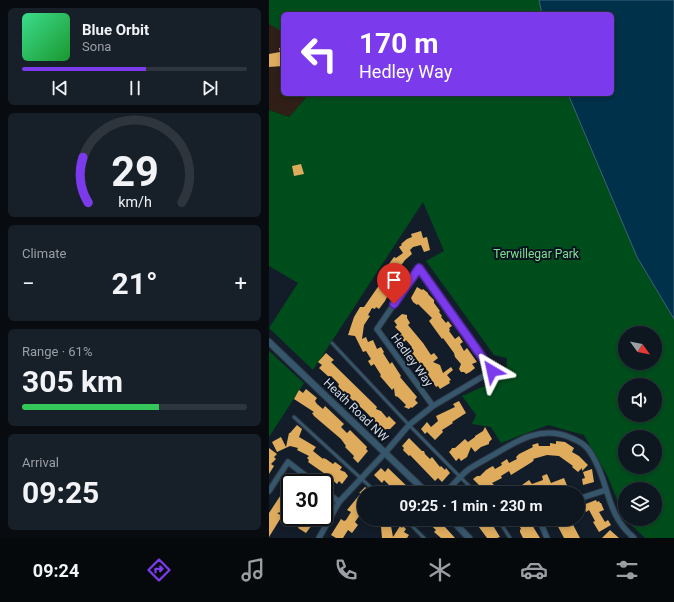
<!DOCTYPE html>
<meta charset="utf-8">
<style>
:root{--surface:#0e161f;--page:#171f28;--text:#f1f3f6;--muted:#9b9fa4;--line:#2e353d;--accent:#7c3aed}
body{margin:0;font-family:Roboto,sans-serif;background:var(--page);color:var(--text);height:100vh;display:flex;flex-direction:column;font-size:15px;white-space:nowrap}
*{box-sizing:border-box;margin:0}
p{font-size:13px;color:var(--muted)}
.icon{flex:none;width:22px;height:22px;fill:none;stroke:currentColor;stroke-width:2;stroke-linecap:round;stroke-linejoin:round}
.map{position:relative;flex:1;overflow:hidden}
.drawer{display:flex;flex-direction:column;gap:8px;padding:8px;background:#080c11;width:269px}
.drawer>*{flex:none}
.guide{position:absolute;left:12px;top:12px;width:333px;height:84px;border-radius:6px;box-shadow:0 2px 6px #0003,0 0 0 1px var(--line);background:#7c3aed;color:#fff;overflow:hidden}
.needle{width:26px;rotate:123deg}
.fabs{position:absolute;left:349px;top:326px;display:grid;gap:8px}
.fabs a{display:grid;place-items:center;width:44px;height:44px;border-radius:50%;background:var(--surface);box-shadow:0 2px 6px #0003,0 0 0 1px var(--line);font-size:20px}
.speed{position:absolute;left:12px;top:474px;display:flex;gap:8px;font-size:20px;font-weight:700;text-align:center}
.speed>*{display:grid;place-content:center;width:52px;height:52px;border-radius:50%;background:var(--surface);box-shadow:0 2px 6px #0003,0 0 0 1px var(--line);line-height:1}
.speed .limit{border:2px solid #111;border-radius:6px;background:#fff;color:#111}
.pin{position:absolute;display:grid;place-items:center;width:34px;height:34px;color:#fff;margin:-41px -17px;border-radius:50% 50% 50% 0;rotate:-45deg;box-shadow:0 0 4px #0007}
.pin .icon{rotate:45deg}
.me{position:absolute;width:44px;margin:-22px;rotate:324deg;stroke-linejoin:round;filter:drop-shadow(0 0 3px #0008)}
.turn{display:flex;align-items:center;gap:14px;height:84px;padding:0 12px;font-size:18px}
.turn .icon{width:52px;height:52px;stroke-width:2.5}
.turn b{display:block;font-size:28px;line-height:34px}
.big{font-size:30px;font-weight:700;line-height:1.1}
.drawer .tile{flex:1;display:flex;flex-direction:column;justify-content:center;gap:6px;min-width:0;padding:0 14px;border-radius:6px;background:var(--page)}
.drawer .dial{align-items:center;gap:0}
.dial svg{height:104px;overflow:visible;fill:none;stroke:var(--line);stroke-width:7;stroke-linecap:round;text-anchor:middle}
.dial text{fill:var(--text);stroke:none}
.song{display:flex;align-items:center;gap:12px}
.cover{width:48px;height:48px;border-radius:6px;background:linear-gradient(135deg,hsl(150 70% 55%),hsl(130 70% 35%))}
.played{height:4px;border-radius:2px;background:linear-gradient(90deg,var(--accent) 55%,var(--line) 55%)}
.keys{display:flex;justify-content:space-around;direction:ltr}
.heat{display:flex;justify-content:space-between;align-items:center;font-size:22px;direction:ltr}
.charge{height:6px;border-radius:3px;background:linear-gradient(90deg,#34c759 61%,var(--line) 0)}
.trip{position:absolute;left:88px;top:486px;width:228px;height:40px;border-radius:20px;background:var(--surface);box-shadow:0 2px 6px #0003,0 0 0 1px var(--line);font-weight:700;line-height:40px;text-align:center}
.menu{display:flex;height:64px;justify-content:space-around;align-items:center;background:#06090c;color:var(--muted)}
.menu .icon{width:28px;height:28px}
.menu .current{color:var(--accent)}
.menu b{font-size:18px;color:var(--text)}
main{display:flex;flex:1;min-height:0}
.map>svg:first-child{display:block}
</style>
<main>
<section class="drawer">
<div class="tile">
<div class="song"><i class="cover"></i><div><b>Blue Orbit</b><p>Sona</p></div></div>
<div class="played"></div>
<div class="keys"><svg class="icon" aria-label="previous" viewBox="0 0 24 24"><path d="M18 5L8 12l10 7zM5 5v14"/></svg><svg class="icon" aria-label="pause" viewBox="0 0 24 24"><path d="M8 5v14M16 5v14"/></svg><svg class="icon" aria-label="next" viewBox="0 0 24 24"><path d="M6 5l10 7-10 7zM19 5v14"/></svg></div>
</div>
<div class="tile dial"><svg viewBox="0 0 100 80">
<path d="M14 69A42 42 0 1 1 86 69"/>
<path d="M14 69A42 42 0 0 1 10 34" stroke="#7c3aed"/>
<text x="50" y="56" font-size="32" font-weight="700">29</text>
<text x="50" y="72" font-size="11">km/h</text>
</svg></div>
<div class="tile"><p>Climate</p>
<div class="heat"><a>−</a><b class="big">21°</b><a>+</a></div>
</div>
<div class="tile"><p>Range · 61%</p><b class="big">305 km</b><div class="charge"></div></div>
<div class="tile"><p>Arrival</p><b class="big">09:25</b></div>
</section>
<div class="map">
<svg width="405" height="538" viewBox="0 0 405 538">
<rect width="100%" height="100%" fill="#121d29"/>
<path fill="#2f1f16" d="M0,24L14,32V94H37L36,99L20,117L0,110Z"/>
<path fill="#004d1c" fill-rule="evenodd" d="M0,0H270L273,14H14V32L0,24Z
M37,94H299L368,257L405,319V538H376L356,519L338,475L315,435L279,425L232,443L222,427L203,424L207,415L193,396L220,384L237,378L238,358L225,355L157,261L175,251L154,202L44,370L0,328L29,283L0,266V110L20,117L36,99ZM356,333H386V363H356ZM356,385H386V415H356ZM356,437H386V467H356ZM356,489H386V519H356Z
M0,351L35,383L0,437Z"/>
<path fill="#00314b" stroke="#3f6378" d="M270,0H405V319L368,257L299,94H343V14H273Z"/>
<path fill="#dfac5e" d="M10,48H14V66L0,67V54L11,52Z
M32,164L35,174L25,176L23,166Z
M152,231L154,238L158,237L161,250L155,252L152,245L144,247L141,250L143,254L136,260L131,267L135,270L126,285L124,284L123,285L117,293L119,295L116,301L110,309L107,307L106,309L103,308L99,315L101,316L95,325L93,339L97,337L99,342L104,340L108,349L112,347L115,352L114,353L121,364L123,362L132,376L131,377L148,397L146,400L149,403L143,408L142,407L140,409L135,407L137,405L129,397L126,396L125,388L123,390L111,376L112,375L105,364L102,366L99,361L102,359L97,351L94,352L86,336L79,335L85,317L91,307H95L113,281L120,270L117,268L125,257L127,258L134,253L130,247L133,245L132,244L138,239L143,237L142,234Z
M148,287L153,290L154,289L159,293V294L165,300V303L171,311L170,312L173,316L172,317L177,323L179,321L183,326L180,328L181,330L180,331L186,339L190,336L194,342L191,344L195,351L198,348L208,362L203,364L206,368L201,372L197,374L195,372H192L190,369L192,364L186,357L185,353L174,338L173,339L160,321L163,318L149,304L148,305L144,302L142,298Z
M133,314L138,315V318L141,323L139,325L154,343L162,355L165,353L169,358L164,362L171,365L174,373L182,367L184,370L178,375L182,380L180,381L181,383L171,389L169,386L167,387L158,374L159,373L158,371L154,365L151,366L148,360L140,349L143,347L137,340L135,342L130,336L133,334L126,327L128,325L125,321Z
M57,353L65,360L62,362L108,407L107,409L112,411L118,418L120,416L127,423L121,429H117L115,431L96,411L74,392L69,386L70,385L69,383L62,376L61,378L50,368L53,365L49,362Z
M37,389L48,398L46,401L48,404L54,409L56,406L75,424L72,427L78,433L81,430L98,447L97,449L99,451L89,463L84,458L85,456L76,447L77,446L72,439L45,416L43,413L45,412L25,399L30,390L34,393Z
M190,401L197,413L183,422L184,423L181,425L173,430L174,432L166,440L158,432L156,434L152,429L158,422L162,427L169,421L167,416L186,407L184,404Z
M28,425L33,429L30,437L47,447L44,451L54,459V458L57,459L64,464L66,462L73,467L71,470L76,472L79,476L73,484L70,481L68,484L59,476L39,462L40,460L38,458L40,456L28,450L29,448L21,446L8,452L3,442L12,437L17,447L20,433H21Z
M216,427L223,439L220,442V444L212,447L206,452L202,447L198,457L192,461L190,458L187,461L180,452L182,450L183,448H186L196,439L199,442L206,437V436L214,431Z
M140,438L153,451H155L156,454L161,459L163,457L171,467L172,466L176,470L177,468L181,473L173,482L169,478L166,481L141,455L140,456L134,450L135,448L133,446Z
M287,441L296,442L305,448L303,452L310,456L319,465L313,471V468L309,472L303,467L304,466L290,456L278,455L264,459L265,460L263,462L242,475L240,471L232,476L233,478L223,483L226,486L221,489L219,487L213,488L204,479L208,476H211L217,470L222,467L224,466L226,469L233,465L232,463L238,459L240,463L248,459L247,457L250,454L264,447L263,445L269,443L270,446H281V443L287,444Z
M0,448L8,454L5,457L7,459L2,464L5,466L0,474Z
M112,468L116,472L119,468L145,493H128L115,480L113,483L105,475Z
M323,469L325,482L314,485L313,479L316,478L314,472Z
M278,474L282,483L295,478L299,488L293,489V487L285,489L286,492L283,493H280L279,491L273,493L271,489L266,493H260L253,485L260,480L263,484L274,480L273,476Z
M21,481V506L17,511L8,513L13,516L0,537V513Z
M96,487L104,493H95V509L86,522L89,525L83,533L79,530L74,538H67L62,535L72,519L75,521L77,520L82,512L78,510L92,493H90Z
M327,500L328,502L330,501L331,503H332L335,510L330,512L336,522L339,520L342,525L330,532L324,522L326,521L320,510L317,512L314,505Z
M34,517H49L37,533L29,528Z
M155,519H171L178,525L176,527L186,538H172L165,532L167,530Z
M204,519H220L231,537L228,538H218Z
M247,519H256L257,524L259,522L261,526L263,525L271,538H254L251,532V530L252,529Z
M285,519H301L311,538H295Z
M122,526L124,537L131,526L133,528L134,526L137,529L135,532L140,535L138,538H113L112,527Z
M341,530L350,538H333Z"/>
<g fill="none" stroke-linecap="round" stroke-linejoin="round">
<g stroke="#2d3743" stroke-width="4.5">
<path id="service" d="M63,343L140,425L207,493
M25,417L108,493
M136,519L155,538
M229,519L241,538"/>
</g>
<g stroke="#2d3743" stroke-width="7">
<path id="minor" d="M55,490L70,502
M0,491L19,462L46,483
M176,493C183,486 191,476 200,469C208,464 217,459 226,454C249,440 272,426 300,437C310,441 318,445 323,455C341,484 336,513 365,538
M309,499L337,490
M270,519L278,538
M50,538L70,502L116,453L140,425L164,406L223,371L150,268L108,329L164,406"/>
</g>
<g stroke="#2d3743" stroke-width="8">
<path id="tertiary" d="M0,342L158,493
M182,519L200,538"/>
</g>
<use href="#service" stroke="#36566b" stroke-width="2.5"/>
<use href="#minor" stroke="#36566b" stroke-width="5"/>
<use href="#tertiary" stroke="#36566b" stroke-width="6"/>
</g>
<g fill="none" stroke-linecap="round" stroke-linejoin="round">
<g stroke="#51269a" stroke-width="10">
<path id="route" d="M125,304L150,268L223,371"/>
</g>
<use href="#route" stroke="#7c3aed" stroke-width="7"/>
</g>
<g text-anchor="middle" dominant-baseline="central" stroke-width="4" stroke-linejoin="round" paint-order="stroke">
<g font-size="12" fill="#7fe092" stroke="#0a131f">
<text x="267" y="254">Terwillegar Park</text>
</g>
<g font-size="12" fill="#d2d9e2" stroke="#0a131f">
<text transform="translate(143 360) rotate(54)">Hedley Way</text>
<text transform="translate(87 410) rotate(44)">Heath Road NW</text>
</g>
</g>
</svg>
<div class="fabs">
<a><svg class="needle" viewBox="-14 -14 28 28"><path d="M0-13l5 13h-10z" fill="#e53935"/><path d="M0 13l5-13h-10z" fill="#9b9fa4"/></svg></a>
<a><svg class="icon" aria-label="sound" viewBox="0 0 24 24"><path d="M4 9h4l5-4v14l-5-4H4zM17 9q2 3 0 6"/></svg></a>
<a><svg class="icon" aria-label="search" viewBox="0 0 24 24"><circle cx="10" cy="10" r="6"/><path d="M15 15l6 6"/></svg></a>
<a><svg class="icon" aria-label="layers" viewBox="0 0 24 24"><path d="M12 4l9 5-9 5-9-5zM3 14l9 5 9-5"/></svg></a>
</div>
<div class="speed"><div class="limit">30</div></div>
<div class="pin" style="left:125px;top:304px;background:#d93025"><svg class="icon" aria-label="arrive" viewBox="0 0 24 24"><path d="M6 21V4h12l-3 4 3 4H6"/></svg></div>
<svg class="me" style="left:223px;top:371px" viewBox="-20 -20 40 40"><path d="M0-17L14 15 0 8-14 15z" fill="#7c3aed" stroke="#fff" stroke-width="4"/></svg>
<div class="trip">09:25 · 1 min · 230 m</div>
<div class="guide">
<div class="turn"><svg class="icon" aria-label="left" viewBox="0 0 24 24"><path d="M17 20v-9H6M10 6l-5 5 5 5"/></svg><div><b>170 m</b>Hedley Way</div></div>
</div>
</div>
</main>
<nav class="menu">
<b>09:24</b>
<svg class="icon current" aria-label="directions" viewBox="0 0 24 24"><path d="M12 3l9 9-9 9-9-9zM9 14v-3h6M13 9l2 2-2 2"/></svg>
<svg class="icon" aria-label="music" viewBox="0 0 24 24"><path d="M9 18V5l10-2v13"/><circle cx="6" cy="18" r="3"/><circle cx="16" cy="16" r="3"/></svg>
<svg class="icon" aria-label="phone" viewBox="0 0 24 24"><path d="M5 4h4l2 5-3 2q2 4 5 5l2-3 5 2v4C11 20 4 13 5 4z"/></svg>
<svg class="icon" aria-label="climate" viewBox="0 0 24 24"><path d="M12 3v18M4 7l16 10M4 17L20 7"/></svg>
<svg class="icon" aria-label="car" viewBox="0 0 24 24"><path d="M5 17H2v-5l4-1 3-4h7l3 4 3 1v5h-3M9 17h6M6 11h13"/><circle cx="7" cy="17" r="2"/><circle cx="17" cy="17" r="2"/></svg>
<svg class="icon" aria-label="filters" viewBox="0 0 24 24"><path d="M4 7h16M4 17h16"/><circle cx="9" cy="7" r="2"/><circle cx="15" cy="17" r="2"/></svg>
</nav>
